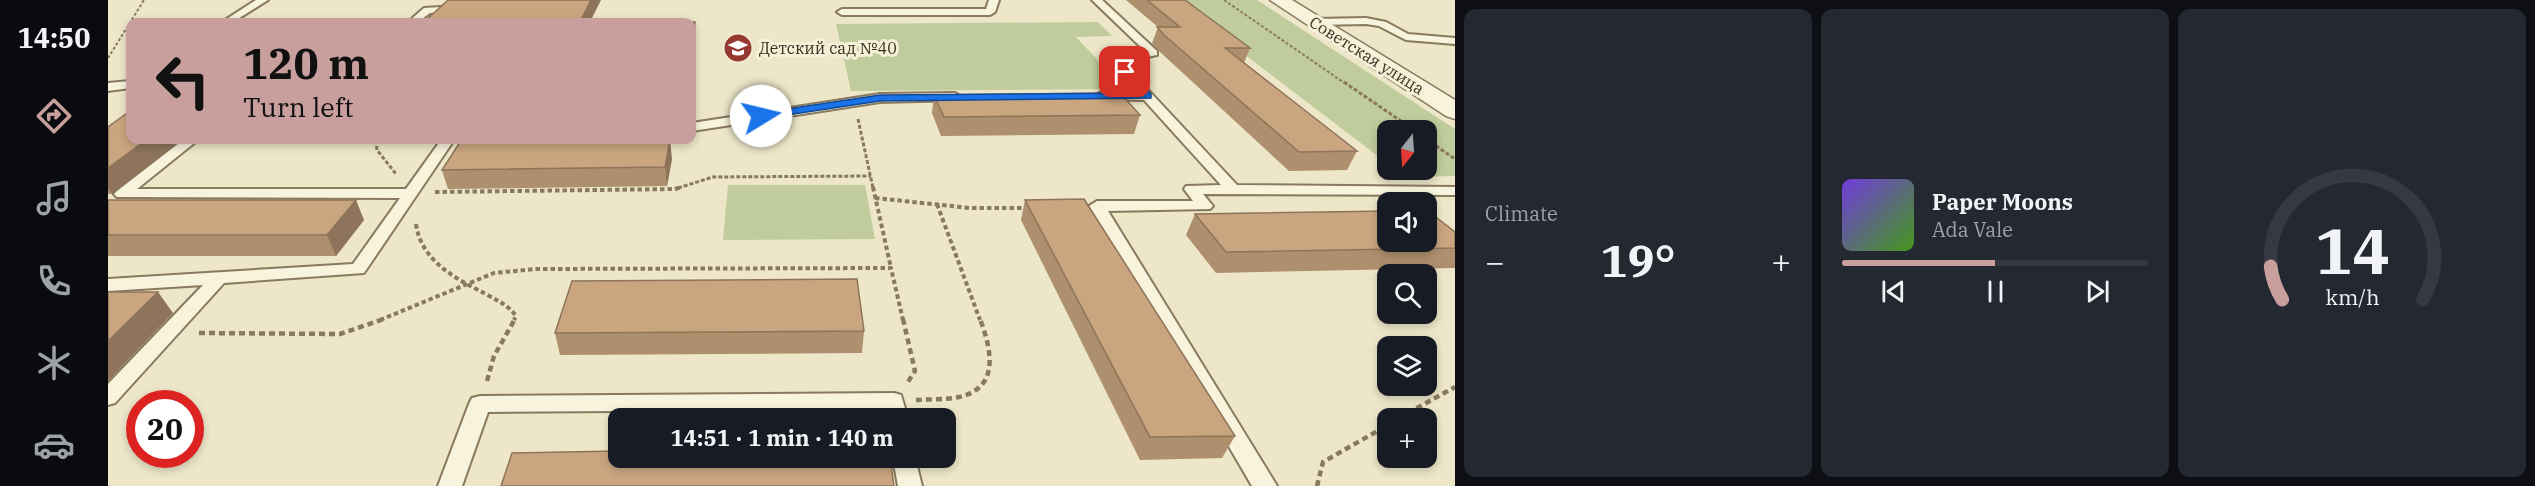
<!DOCTYPE html>
<meta charset="utf-8">
<style>
:root{--surface:#171b24;--page:#242831;--text:#f1f3f6;--muted:#9ea1a6;--line:#363941;--accent:#c89f9d}
body{margin:0;font-family:"IBM Plex Serif",serif;background:var(--page);color:var(--text);height:100vh;display:flex;flex-direction:column;font-size:22px;white-space:nowrap}
*{box-sizing:border-box;margin:0}
p{font-size:20px;color:var(--muted)}
.icon{flex:none;width:33px;height:33px;fill:none;stroke:currentColor;stroke-width:2;stroke-linecap:round;stroke-linejoin:round}
.map{position:relative;flex:1;overflow:hidden}
.panel{display:flex;flex-direction:column;gap:9px;padding:9px;background:#0d0f14;width:1080px}
.panel>*{flex:none}
.banner{position:absolute;left:18px;top:18px;width:570px;height:126px;border-radius:12px;box-shadow:0 3px 9px #0003;background:#c89f9d;color:#111;overflow:hidden}
.needle{width:39px;rotate:197deg}
.fabs{position:absolute;left:1269px;top:120px;display:grid;gap:12px}
.fabs a{display:grid;place-items:center;width:60px;height:60px;border-radius:12px;background:var(--surface);box-shadow:0 3px 9px #0003;font-size:30px}
.speed{position:absolute;left:18px;top:390px;display:flex;gap:12px;font-size:30px;font-weight:700;text-align:center}
.speed>*{display:grid;place-content:center;width:78px;height:78px;border-radius:50%;background:var(--surface);box-shadow:0 3px 9px #0003;line-height:1}
.speed .limit{border:9px solid #d22;background:#fff;color:#111}
.pin{position:absolute;display:grid;place-items:center;width:51px;height:51px;color:#fff;margin:-26px;border-radius:12px;box-shadow:0 3px 9px #0006}
.me{position:absolute;width:66px;margin:-33px;rotate:81deg;stroke-linejoin:round;filter:drop-shadow(0 0 4px #0008)}
.turn{display:flex;align-items:center;gap:21px;height:126px;padding:0 18px;font-size:27px}
.turn .icon{width:78px;height:78px;stroke-width:2.5}
.turn b{display:block;font-size:42px;line-height:51px}
.big{font-size:45px;font-weight:800;line-height:1.1}
.panel .tile{flex:1;display:flex;flex-direction:column;justify-content:center;gap:9px;min-width:0;padding:0 21px;border-radius:12px;background:var(--page)}
.panel .dial{align-items:center;gap:0}
.dial svg{height:156px;overflow:visible;fill:none;stroke:var(--line);stroke-width:7;stroke-linecap:round;text-anchor:middle}
.dial text{fill:var(--text);stroke:none}
.song{display:flex;align-items:center;gap:18px}
.cover{width:72px;height:72px;border-radius:9px;background:linear-gradient(135deg,hsl(260 70% 55%),hsl(100 70% 35%))}
.played{height:6px;border-radius:3px;background:linear-gradient(90deg,var(--accent) 50%,var(--line) 50%)}
.keys{display:flex;justify-content:space-around;direction:ltr}
.heat{display:flex;justify-content:space-between;align-items:center;font-size:33px;direction:ltr}
.panel .tiles{flex:1;display:grid;gap:9px;grid-template-columns:repeat(3,1fr)}
.trip{position:absolute;left:500px;top:408px;width:348px;height:60px;border-radius:12px;background:var(--surface);box-shadow:0 3px 9px #0003;font-weight:800;line-height:60px;text-align:center}
main{display:flex;flex:1;min-height:0}
.tab-bar{display:flex;flex-direction:column;width:108px;justify-content:space-around;align-items:center;background:#090b0e;color:var(--muted)}
.tab-bar .icon{width:42px;height:42px}
.tab-bar .on{color:var(--accent)}
.tab-bar b{font-size:27px;color:var(--text)}
.map>svg:first-child{display:block}
</style>
<main>
<nav class="tab-bar">
<b>14:50</b>
<svg class="icon on" aria-label="directions" viewBox="0 0 24 24"><path d="M12 3l9 9-9 9-9-9zM9 14v-3h6M13 9l2 2-2 2"/></svg>
<svg class="icon" aria-label="music" viewBox="0 0 24 24"><path d="M9 18V5l10-2v13"/><circle cx="6" cy="18" r="3"/><circle cx="16" cy="16" r="3"/></svg>
<svg class="icon" aria-label="phone" viewBox="0 0 24 24"><path d="M5 4h4l2 5-3 2q2 4 5 5l2-3 5 2v4C11 20 4 13 5 4z"/></svg>
<svg class="icon" aria-label="climate" viewBox="0 0 24 24"><path d="M12 3v18M4 7l16 10M4 17L20 7"/></svg>
<svg class="icon" aria-label="car" viewBox="0 0 24 24"><path d="M5 17H2v-5l4-1 3-4h7l3 4 3 1v5h-3M9 17h6M6 11h13"/><circle cx="7" cy="17" r="2"/><circle cx="17" cy="17" r="2"/></svg>
</nav>
<div class="map">
<svg width="1347" height="486" viewBox="0 0 1347 486">
<rect width="100%" height="100%" fill="#ede6c9"/>
<path fill="#c1cc9c" d="M1065,0H1149L1347,129V176L1297,177L1288,170H1318V130H1280L1279,163Z
M990,22L1004,36L968,37L1017,89L743,91L728,24Z
M620,185H757L767,239L615,240Z"/>
<g fill="none" stroke-linecap="round" stroke-linejoin="round">
<g stroke="#89795e" stroke-width="4">
<path id="lane" d="M148,0H160L125,22H114Z
M881,0H891L887,12L882,15H734L729,12L734,9H878Z
M984,0H994L1049,51V55L1014,62L1129,185L1347,187V195L1095,194L1105,206L1102,209L1000,211L1169,486H1144L981,206L989,201H1085L1076,189L1078,186L1113,185L1036,100L989,99L987,96L993,92H1029L1000,60L1037,51Z
M350,6L353,7V11L322,13L310,22H300L316,8Z
M1258,18L1278,22L1300,34L1347,38V44L1298,40L1271,26L1258,24L1207,25L1202,22L1207,19Z
M22,81V88L0,91V83Z
M847,93L853,97L851,100L772,102L584,131V123L772,94Z
M75,140H90L29,189H298L333,140H346L256,273L116,283L7,403L0,405V384L95,285L0,291V279L245,264L292,198L9,197L6,194L9,191Z
M786,393L793,395L800,418H778L777,409L380,412L354,486H330L361,404L364,398L372,396Z
M785,458H807L814,486H790Z"/>
</g>
<g stroke="#89795e" stroke-width="3">
<path id="street" d="M1162,0H1184L1347,100V119L1338,116Z"/>
</g>
<path stroke="#89795e" stroke-width="2" stroke-dasharray="3 2" stroke-linecap="butt" d="M1116,0L1238,84
M0,58L36,0"/>
<path stroke="#89795e" stroke-width="3" stroke-dasharray="4 2" stroke-linecap="butt" d="M1236,82L1306,130
M750,119L765,188
M1318,139L1347,159
M268,140L269,150L288,174
M570,188L605,177L763,176"/>
<path stroke="#89795e" stroke-width="4" stroke-dasharray="4.5 3" stroke-linecap="butt" d="M765,187L783,268
M327,192L567,189L574,187
M767,198L862,208H919
M829,204L872,320
M308,224C313,261 348,279 378,294C390,301 400,305 408,316L406,320
M272,320L386,273L427,269L783,268L795,320"/>
<path stroke="#89795e" stroke-width="4.5" stroke-dasharray="6 4" stroke-linecap="butt" d="M795,319L807,371L798,385
M91,333L232,334L276,319
M379,381L386,356L407,319
M808,400C822,399 838,400 851,397C893,388 883,348 872,319
M1291,418L1347,387
M1209,486L1215,462L1280,425"/>
<use href="#lane" fill="#f8f3dc" fill-rule="evenodd"/>
<use href="#street" fill="#f8f3dc" fill-rule="evenodd"/>
</g>
<path fill="#ae8f6e" d="M1018,0H1077L1142,48L1136,63L1249,151L1239,170L1181,171L1051,51L1044,43L1050,27Z
M826,95L1032,115L1026,134L833,136L824,113Z
M0,127L4,194H0Z
M564,159L559,186L340,189L334,170Z
M0,200L256,220L228,256H0Z
M917,200L1127,436L1114,458L1032,460L913,220Z
M1087,214L1347,232V268L1108,273L1078,235Z
M756,331L754,353L452,355L447,333Z"/>
<path fill="#8d745a" d="M483,0H493L482,22H472Z
M587,22L588,35L584,68V47Z
M38,140H73L4,194L0,188V168Z
M562,140L564,159L559,186L557,167Z
M248,200L256,220L228,256L219,235Z
M50,292L65,313L0,381V341Z"/>
<path fill="#caa680" stroke="#8d745a" stroke-width="1.5" d="M340,0H483L472,22H316Z
M1039,0H1077L1142,48H1117L1249,151L1191,152L1056,35L1049,27H1072Z
M534,22H587L584,47V22Z
M1012,93L1032,115L836,117L826,95Z
M22,111V140H38L0,168V127Z
M562,140L557,167L334,170L352,142Z
M976,199L1127,436L1042,437L917,200Z
M0,200H248L219,235H0Z
M1280,211V242H1318V211H1320L1347,232V248L1118,252L1087,214Z
M749,279L756,331L447,333L464,281Z
M0,292H50L0,341Z
M510,451V458H782L786,486H393L404,453Z"/>
<path fill="#1a73e8" stroke="#114b97" stroke-width="1.5" d="M1014,70H1020L1043,94V98L772,101L653,119L648,116L653,113L772,95L1031,93L1014,74Z"/>
<defs>
<g id="school-disc" transform="scale(1.5)"><circle r="9.5" fill="#963930" stroke="#f5f0d8"/><path d="M0-5L7-2L0 1L-7-2ZM-4 1L0 2.5L4 1V4Q0 6-4 4Z" fill="#fff"/></g>
</defs>
<g fill-rule="evenodd">
<use href="#school-disc" x="630" y="48"/>
</g>
<g text-anchor="middle" dominant-baseline="central" stroke-width="6" stroke-linejoin="round" paint-order="stroke">
<g font-size="16" fill="#3a3021" stroke="#f5f0d8" text-anchor="start">
<text x="651" y="48">Детский сад №40</text>
</g>
<g font-size="16" fill="#3a3021" stroke="#f5f0d8">
<text transform="translate(1259 55) rotate(32)">Советская улица</text>
</g>
</g>
</svg>
<div class="fabs">
<a><svg class="needle" viewBox="-14 -14 28 28"><path d="M0-13l5 13h-10z" fill="#e53935"/><path d="M0 13l5-13h-10z" fill="#9ea1a6"/></svg></a>
<a><svg class="icon" aria-label="sound" viewBox="0 0 24 24"><path d="M4 9h4l5-4v14l-5-4H4zM17 9q2 3 0 6"/></svg></a>
<a><svg class="icon" aria-label="search" viewBox="0 0 24 24"><circle cx="10" cy="10" r="6"/><path d="M15 15l6 6"/></svg></a>
<a><svg class="icon" aria-label="layers" viewBox="0 0 24 24"><path d="M12 4l9 5-9 5-9-5zM3 14l9 5 9-5"/></svg></a>
<a>+</a>
</div>
<div class="speed"><div class="limit">20</div></div>
<div class="pin" style="left:1017px;top:72px;background:#d93025"><svg class="icon" aria-label="arrive" viewBox="0 0 24 24"><path d="M6 21V4h12l-3 4 3 4H6"/></svg></div>
<svg class="me" style="left:653px;top:116px" viewBox="-20 -20 40 40"><circle r="19" fill="#fff"/><path d="M0-13L10 11 0 6-10 11z" fill="#1a73e8"/></svg>
<div class="trip">14:51 · 1 min · 140 m</div>
<div class="banner">
<div class="turn"><svg class="icon" aria-label="left" viewBox="0 0 24 24"><path d="M17 20v-9H6M10 6l-5 5 5 5"/></svg><div><b>120 m</b>Turn left</div></div>
</div>
</div>
<section class="panel">
<div class="tiles">
<div class="tile"><p>Climate</p>
<div class="heat"><a>−</a><b class="big">19°</b><a>+</a></div>
</div>
<div class="tile">
<div class="song"><i class="cover"></i><div><b>Paper Moons</b><p>Ada Vale</p></div></div>
<div class="played"></div>
<div class="keys"><svg class="icon" aria-label="previous" viewBox="0 0 24 24"><path d="M18 5L8 12l10 7zM5 5v14"/></svg><svg class="icon" aria-label="pause" viewBox="0 0 24 24"><path d="M8 5v14M16 5v14"/></svg><svg class="icon" aria-label="next" viewBox="0 0 24 24"><path d="M6 5l10 7-10 7zM19 5v14"/></svg></div>
</div>
<div class="tile dial"><svg viewBox="0 0 100 80">
<path d="M14 69A42 42 0 1 1 86 69"/>
<path d="M14 69A42 42 0 0 1 8 52" stroke="#c89f9d"/>
<text x="50" y="56" font-size="32" font-weight="700">14</text>
<text x="50" y="72" font-size="11">km/h</text>
</svg></div>
</div>
</section>
</main>
